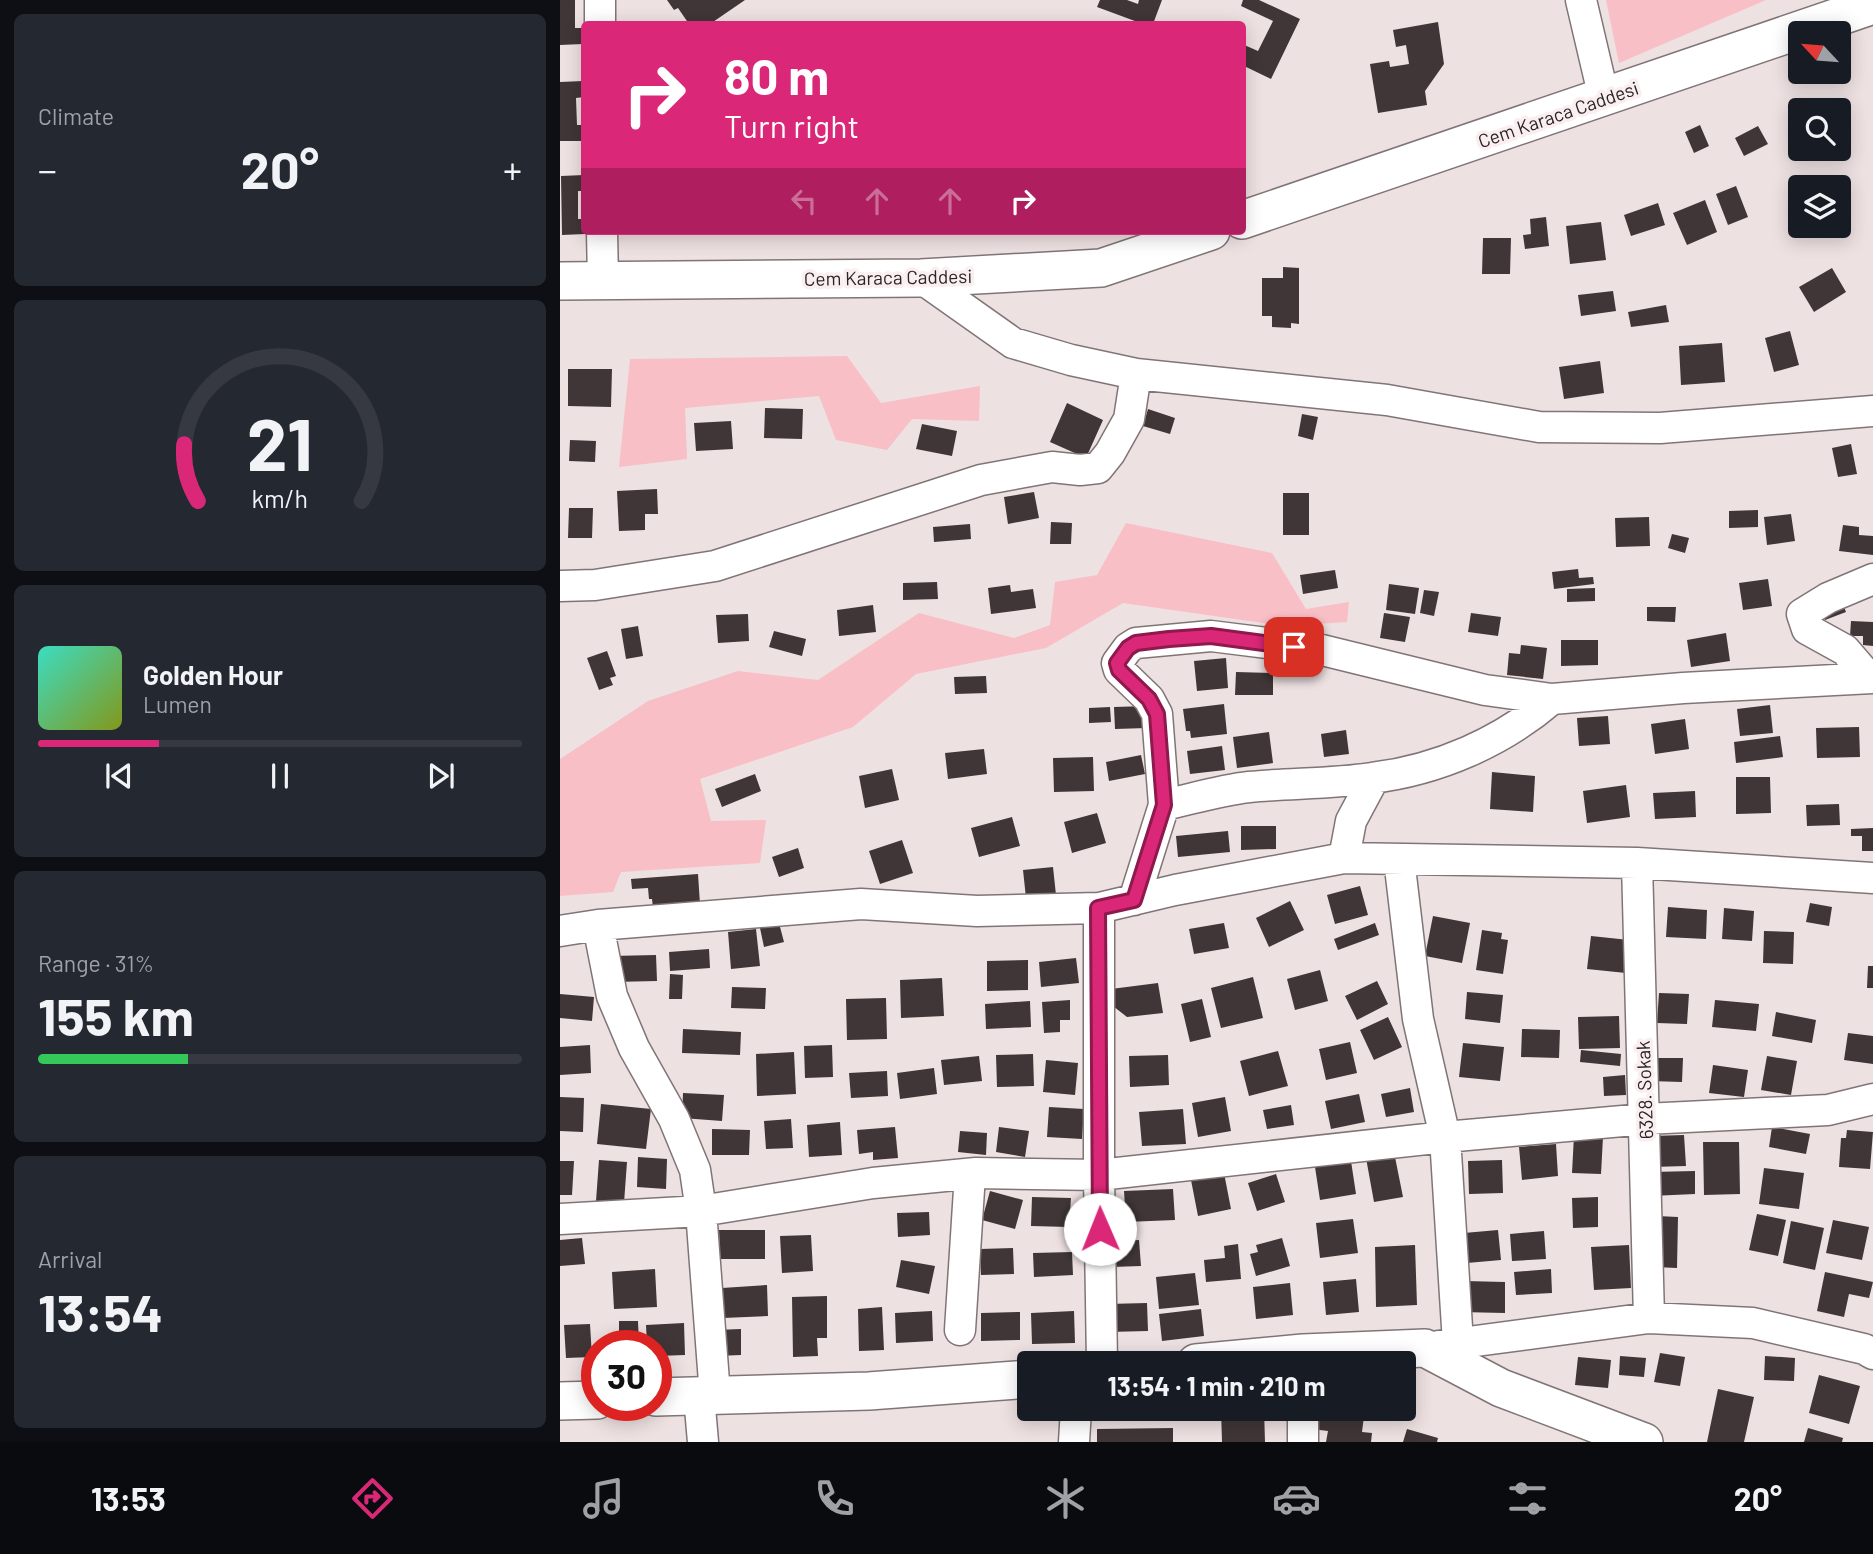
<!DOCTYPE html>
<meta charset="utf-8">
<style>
:root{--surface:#171b24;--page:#242831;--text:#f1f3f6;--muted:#9ea1a6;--line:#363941;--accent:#db2777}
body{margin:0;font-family:Barlow,sans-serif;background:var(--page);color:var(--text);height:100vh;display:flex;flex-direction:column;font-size:26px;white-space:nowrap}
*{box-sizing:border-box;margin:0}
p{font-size:23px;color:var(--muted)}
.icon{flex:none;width:38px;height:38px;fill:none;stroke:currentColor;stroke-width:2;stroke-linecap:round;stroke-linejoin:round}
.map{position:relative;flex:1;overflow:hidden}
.details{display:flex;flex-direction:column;gap:14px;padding:14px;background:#0d0f14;width:560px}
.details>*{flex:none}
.banner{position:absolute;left:21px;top:21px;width:665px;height:214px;border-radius:7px;box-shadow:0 4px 18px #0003;background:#db2777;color:#fff;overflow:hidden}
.needle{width:46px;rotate:296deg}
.fabs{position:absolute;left:1228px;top:21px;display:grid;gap:14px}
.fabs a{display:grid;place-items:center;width:63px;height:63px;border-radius:7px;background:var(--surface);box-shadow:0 4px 18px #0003;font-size:35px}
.speed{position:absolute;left:21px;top:1330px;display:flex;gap:14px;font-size:35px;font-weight:700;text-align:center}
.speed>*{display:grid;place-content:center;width:91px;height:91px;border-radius:50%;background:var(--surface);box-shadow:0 4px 18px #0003;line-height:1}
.speed .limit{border:10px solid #d22;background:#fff;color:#111}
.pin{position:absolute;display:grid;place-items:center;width:60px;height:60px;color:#fff;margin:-30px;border-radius:14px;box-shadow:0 4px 10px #0006}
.me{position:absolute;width:77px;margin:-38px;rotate:359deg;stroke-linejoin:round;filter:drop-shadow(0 0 5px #0008)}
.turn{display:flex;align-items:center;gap:24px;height:147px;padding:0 28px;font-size:32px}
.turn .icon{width:91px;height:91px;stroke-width:2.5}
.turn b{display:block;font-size:49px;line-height:60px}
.lanes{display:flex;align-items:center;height:66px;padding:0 28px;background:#0003;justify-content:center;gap:35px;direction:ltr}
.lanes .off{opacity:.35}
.big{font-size:52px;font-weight:700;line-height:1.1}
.details .tile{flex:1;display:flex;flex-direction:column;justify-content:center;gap:10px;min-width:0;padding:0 24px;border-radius:10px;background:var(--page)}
.details .dial{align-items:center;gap:0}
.dial svg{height:182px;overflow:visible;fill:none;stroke:var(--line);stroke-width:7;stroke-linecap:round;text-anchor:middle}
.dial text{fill:var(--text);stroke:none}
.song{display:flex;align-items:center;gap:21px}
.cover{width:84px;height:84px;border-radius:10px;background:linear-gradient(135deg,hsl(170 70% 55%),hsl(70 70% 35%))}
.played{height:7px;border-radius:4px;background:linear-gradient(90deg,var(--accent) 25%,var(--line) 25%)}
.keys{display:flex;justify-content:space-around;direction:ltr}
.heat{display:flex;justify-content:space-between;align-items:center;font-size:38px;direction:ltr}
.charge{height:10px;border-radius:5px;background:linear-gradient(90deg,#34c759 31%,var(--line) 0)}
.trip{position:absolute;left:457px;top:1351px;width:399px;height:70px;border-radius:7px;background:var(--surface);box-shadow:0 4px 18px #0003;font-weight:700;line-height:70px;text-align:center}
.dock{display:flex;height:112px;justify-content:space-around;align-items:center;background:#090b0e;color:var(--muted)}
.dock .icon{width:49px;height:49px}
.dock .selected{color:var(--accent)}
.dock b{font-size:32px;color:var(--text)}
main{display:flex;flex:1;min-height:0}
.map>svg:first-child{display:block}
</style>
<main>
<section class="details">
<div class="tile"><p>Climate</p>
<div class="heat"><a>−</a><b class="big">20°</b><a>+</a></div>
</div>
<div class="tile dial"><svg viewBox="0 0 100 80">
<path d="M14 69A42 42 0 1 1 86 69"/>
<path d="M14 69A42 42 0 0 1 8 44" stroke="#db2777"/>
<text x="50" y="56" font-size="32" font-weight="700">21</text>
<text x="50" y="72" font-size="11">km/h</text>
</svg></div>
<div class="tile">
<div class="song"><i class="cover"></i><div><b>Golden Hour</b><p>Lumen</p></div></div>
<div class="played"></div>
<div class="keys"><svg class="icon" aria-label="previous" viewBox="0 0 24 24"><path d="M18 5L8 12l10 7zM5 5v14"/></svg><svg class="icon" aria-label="pause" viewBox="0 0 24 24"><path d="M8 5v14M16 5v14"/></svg><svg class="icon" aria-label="next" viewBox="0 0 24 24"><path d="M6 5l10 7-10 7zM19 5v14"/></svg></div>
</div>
<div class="tile"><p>Range · 31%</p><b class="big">155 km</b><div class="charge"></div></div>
<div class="tile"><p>Arrival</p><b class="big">13:54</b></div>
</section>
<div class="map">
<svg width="1313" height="1442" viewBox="0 0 1313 1442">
<rect width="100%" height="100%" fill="#eee1e2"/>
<path fill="#f8bfc7" d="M1046,0H1206L1059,63Z
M287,356L321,403L420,386L419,421L352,419L327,450L276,440L259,396L125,408L127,459L59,467L70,359Z
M566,523L712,553L746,609L789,602L787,622L725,626L563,603L486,648L356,674L293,727L140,779L151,821L206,820L200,863L61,872L53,892L0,896V759L88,701L178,671L258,680L359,613L454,638L490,625L495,582L537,575Z"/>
<path fill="#403637" d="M0,0H15V28H23V44L0,45Z
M107,0H185L150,24H129L118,8L114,10Z
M540,0H567L578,4L579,0H602L593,24H583L537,7Z
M683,0H699L740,19L711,79L682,65V44L698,51L713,21L681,6Z
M878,22L884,64L865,91L867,105L818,113L810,64L829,61L830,67L849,64L846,45L836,47L833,30Z
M23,81L24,97L16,98L17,125H24V141H0V82Z
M1140,125L1149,146L1134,153L1125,132Z
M1198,126L1208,144L1184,156L1175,138Z
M24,175V191H18V219H24L25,234L2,235L1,176Z
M1176,186L1188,217L1168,225L1156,194Z
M1145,200L1157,232L1127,245L1113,213Z
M1098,203L1105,225L1071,236L1064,215Z
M986,217L989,246L965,249L963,235L971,234L970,219Z
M1041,222L1046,260L1010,264L1006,226Z
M923,238H951L950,274H922Z
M723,267L739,268V324L731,323V328L712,327V316H702V278H723Z
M1272,268L1286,292L1254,312L1239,287Z
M1053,291L1056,311L1021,316L1018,295Z
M1106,305L1109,322L1071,327L1068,312Z
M1230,331L1239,365L1214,372L1205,338Z
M1162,343L1165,382L1121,385L1119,346Z
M1040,361L1044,393L1004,399L999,367Z
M8,369H52L51,407L8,406Z
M507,403L543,420L526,458L490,442Z
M205,408L243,409L242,439L204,438Z
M588,409L615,418L610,434L583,426Z
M742,414L758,417L753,440L738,436Z
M171,421L173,449L136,451L134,423Z
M362,424L397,431L392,456L356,449Z
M10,440L36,441L35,462L9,461Z
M1291,444L1297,474L1278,477L1272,448Z
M97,489L98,514H85V530L59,531L57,491Z
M474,492L479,518L448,524L444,497Z
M723,493H749V535H723Z
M9,508H33L32,538H8Z
M1198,510V527L1169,528V511Z
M1231,514L1235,541L1207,545L1204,517Z
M1089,517L1090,546L1056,547L1055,518Z
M491,522L512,523L511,544H490Z
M410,524L411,539L374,542L373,527Z
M1283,525L1299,527V535L1313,536V555L1279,551Z
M1112,534L1129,538L1125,553L1108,548Z
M1018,569L1019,578L1033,577L1034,584L994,589L992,572Z
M775,570L778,588L743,594L740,575Z
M1208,579L1212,606L1183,610L1179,583Z
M377,582L378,599L343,600V583Z
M829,584L859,588L855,614L826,610Z
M450,585L451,592L473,589L476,608L431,614L428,588Z
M1035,588V601L1007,602V589Z
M864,590L879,592L874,616L860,613Z
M1282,602L1286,612L1265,620L1261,611Z
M313,605L316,632L279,636L277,610Z
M1087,607H1116L1115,622L1087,621Z
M824,613L850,617L845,642L820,638Z
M911,613L941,617L938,636L908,632Z
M188,614L189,641L158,643L156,615Z
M1291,621L1313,622V646L1303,645V636H1290Z
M78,626L83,656L66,659L61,629Z
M214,631L246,639L242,656L209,647Z
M1166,633L1170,661L1131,667L1127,640Z
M1001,640H1038V665L1001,666Z
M961,645L987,648L983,679L947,675L949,653L960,654Z
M47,651L56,676L50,678L53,685L39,690L27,658Z
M666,658L668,688L637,691L634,661Z
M676,672L713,673V695H675Z
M426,676L427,693L395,694L394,677Z
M664,704L667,734L631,738L630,731H626L623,709Z
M1210,705L1213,733L1180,736L1177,709Z
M587,706V728L555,729L554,707Z
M550,707L551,722L529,723V708Z
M1048,716L1050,744L1019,746L1017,718Z
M1125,719L1129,749L1095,754L1091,724Z
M1299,727L1300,757L1257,758L1256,728Z
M786,730L789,754L764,757L761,734Z
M709,732L713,763L677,768L673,737Z
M1220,736L1223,757L1176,763L1174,742Z
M662,746L665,770L630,774L627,751Z
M424,749L427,774L388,779L385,753Z
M581,755L585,774L549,781L546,762Z
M533,757L534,791L494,792L493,758Z
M332,769L339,800L305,808L299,776Z
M932,772L975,776L973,812L930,809Z
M195,774L201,791L162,807L155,789Z
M1176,777H1210L1211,813L1176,814Z
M1066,785L1070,817L1027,823L1023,791Z
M1135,791L1136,817L1095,819L1093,793Z
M1279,804L1280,825L1247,826L1246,805Z
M537,813L546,843L512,853L504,822Z
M452,817L460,846L419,857L411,828Z
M681,826H716V849L681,850Z
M1313,828V851H1302V836H1291V829Z
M668,831L670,852L618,857L616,836Z
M342,840L353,873L320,884L309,851Z
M238,848L244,868L219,877L212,857Z
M493,867L496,895L466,898L463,870Z
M138,874L140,904L93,908L92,899H89L88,888L72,889L71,879Z
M800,886L808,915L775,924L767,895Z
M730,901L744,930L709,947L696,918Z
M1250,903L1272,907L1269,926L1246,922Z
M1108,907L1147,910L1146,939L1106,937Z
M1164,908L1194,911L1192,941L1162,939Z
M873,916L910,923L902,963L865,956Z
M219,923L224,942L204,947L200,928Z
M664,923L669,948L634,954L629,929Z
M815,923L819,935L778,950L774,939Z
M196,929L200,966L171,969L168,932Z
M922,930L942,933L941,939L948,940L943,974L916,970Z
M1204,931L1234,932L1233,964L1203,963Z
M1031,936L1069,940L1066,973L1027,969Z
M149,949L150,968L110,971L109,952Z
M96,955L97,981L52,982L51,956Z
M516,958L519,983L481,987L479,962Z
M468,960V990L427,991V961Z
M1308,966H1313V988H1307Z
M760,970L768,1001L735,1010L727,979Z
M110,974L123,975L122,999H109Z
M693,977L703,1018L661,1028L651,988Z
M382,978L384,1016L341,1018L340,980Z
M817,981L828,1004L797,1020L785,996Z
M598,983L603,1013L567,1017L544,999L551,989Z
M172,987L206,988L205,1009L171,1008Z
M907,992L943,995L940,1023L905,1019Z
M1099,993L1129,994L1127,1024L1097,1023Z
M0,994L34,997L32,1021L0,1018Z
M326,998L327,1039L287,1040L286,999Z
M642,999L651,1037L630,1042L621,1004Z
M510,1000V1020H500V1032L484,1033L482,1002Z
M1155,1000L1199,1004L1196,1031L1152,1027Z
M470,1001L471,1027L426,1029L425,1004Z
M1216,1012L1256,1020L1252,1043L1212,1036Z
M1059,1016L1060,1048L1019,1049L1018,1017Z
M828,1017L842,1047L814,1060L800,1030Z
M123,1029L181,1032L180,1055L122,1053Z
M962,1029L1000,1030L999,1058L961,1057Z
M1288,1033L1313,1036V1064L1284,1060Z
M790,1042L797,1073L766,1080L759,1049Z
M903,1043L944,1047L940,1081L899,1077Z
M30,1045L31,1073L0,1075V1047Z
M272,1045L273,1077L245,1078L244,1046Z
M1021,1050L1061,1054L1060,1066L1020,1062Z
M718,1051L728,1086L689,1096L680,1061Z
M234,1052L236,1094L197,1096L196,1054Z
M473,1054L474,1086L437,1087L436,1055Z
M608,1055L609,1085L570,1087L569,1056Z
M419,1056L422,1081L384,1085L381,1060Z
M1207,1056L1237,1061L1231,1095L1201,1090Z
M1090,1058H1123L1122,1082L1089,1081Z
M486,1060L518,1063L515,1095L483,1092Z
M1153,1065L1188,1070L1184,1097L1149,1093Z
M374,1068L377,1094L340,1099L337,1073Z
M327,1071L328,1096L291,1098L289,1073Z
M1065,1075L1066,1095L1044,1096L1043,1077Z
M850,1088L854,1112L826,1117L821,1094Z
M123,1093L164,1095L162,1121L122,1118Z
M799,1094L805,1122L771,1129L765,1101Z
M0,1097L24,1098L23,1132L0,1131Z
M665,1097L671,1131L638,1137L632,1103Z
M41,1104L91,1109L86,1149L37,1144Z
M731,1105L734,1125L707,1129L703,1110Z
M489,1107L524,1109L522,1139L487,1137Z
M623,1109L626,1144L582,1146L579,1112Z
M231,1119L233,1148L206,1149L204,1121Z
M280,1122L282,1155L249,1157L247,1125Z
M335,1127L338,1158L313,1160V1152L299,1154L297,1130Z
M439,1127L469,1131L465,1157L436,1152Z
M1212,1127L1250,1134L1246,1154L1209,1147Z
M152,1129L190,1130L189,1155H152Z
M1287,1130L1313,1132L1310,1169L1279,1167L1281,1138H1286Z
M400,1131L427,1133L426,1155L398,1152Z
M1014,1135L1043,1137L1041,1174L1012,1173Z
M1124,1135L1126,1166L1092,1167L1090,1136Z
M1143,1142H1179L1180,1194L1144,1195Z
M996,1144L998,1176L962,1180L959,1147Z
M834,1152L843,1197L814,1202L806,1158Z
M78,1157L107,1159L106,1189L77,1187Z
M39,1160L67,1162L64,1203L36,1201Z
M942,1160L943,1193L909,1194L908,1161Z
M0,1161H14L12,1195H0Z
M791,1161L796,1194L760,1200L755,1167Z
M1204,1168L1244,1173L1239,1209L1199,1204Z
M1135,1171V1194L1091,1196V1172Z
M664,1173L671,1209L638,1216L631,1180Z
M716,1174L725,1202L697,1211L688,1183Z
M613,1189L615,1220L566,1222L564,1191Z
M430,1191L463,1200L455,1229L422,1220Z
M472,1197L511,1198L509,1227L471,1226Z
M1038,1197V1227L1013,1228L1012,1198Z
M369,1212L370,1235L338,1237L337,1213Z
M1197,1214L1226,1220L1218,1256L1189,1250Z
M1097,1216L1118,1217L1117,1268L1095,1267Z
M793,1219L798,1253L760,1258L756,1223Z
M1273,1220L1309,1227L1302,1260L1266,1253Z
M1231,1221L1264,1228L1255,1270L1223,1263Z
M159,1230H205V1259H160Z
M938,1230L941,1260L907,1263L904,1233Z
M984,1231L986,1259L952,1261L950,1234Z
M251,1235L253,1271L222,1273L220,1236Z
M22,1238L25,1264L0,1266V1240Z
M722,1238L730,1266L696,1276L690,1254L698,1252L696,1245Z
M579,1240L581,1266L551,1267L549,1242Z
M678,1244L681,1279L646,1282L644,1260L665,1258L664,1246Z
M855,1245L857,1305L816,1307L815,1247Z
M1069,1245L1071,1288L1034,1290L1031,1247Z
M453,1248L454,1274L421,1275L420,1249Z
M512,1252L513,1275L474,1277L473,1253Z
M341,1260L375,1266L369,1294L336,1287Z
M95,1269L97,1307L54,1309L52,1272Z
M991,1269L992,1293L956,1295L954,1272Z
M1265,1272L1313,1282L1309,1298L1289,1294L1284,1317L1257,1311Z
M635,1273L639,1305L599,1309L596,1277Z
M796,1279L799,1312L766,1315L763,1282Z
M905,1281L945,1282V1313L900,1312Z
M730,1283L733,1315L696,1319L693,1287Z
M207,1285L208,1316L163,1318L162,1288Z
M267,1296V1338H257L258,1356L233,1357L232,1297Z
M587,1303L588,1331L548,1332L547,1304Z
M322,1307L324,1350L299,1351L298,1309Z
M641,1309L644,1336L602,1341L599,1314Z
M372,1311L373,1341L336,1343L335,1313Z
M514,1311L515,1343L472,1344L471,1313Z
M460,1312V1340L421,1341V1313Z
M59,1321H78L79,1346H59Z
M124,1323L125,1355L96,1356V1346H87L86,1325Z
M30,1324L32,1357L6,1358L4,1325Z
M181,1329V1355L156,1356L155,1330Z
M42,1339H57V1346H42Z
M1100,1353L1125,1357L1120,1386L1094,1382Z
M1060,1356L1086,1358L1084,1377L1059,1375Z
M1205,1356L1235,1358L1234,1381L1204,1380Z
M1018,1357L1051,1360L1048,1388L1015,1385Z
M1259,1375L1300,1386L1289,1424L1249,1413Z
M1158,1389L1194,1397L1184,1442H1147Z
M661,1409H704L705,1442H662Z
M746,1409L804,1416L802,1432L812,1433L811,1442H766L768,1431L744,1428Z
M613,1428V1442H537V1429Z
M1248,1428L1283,1438L1282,1442H1244Z
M847,1429L878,1438L877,1442H843Z"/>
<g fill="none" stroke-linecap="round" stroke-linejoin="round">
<g stroke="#807576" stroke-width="33">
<path id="minor" d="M40,0V24
M1021,0L1044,98
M42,231L43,281
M361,278L453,343L511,360L576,374L827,400L979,427L1100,428L1313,411
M0,586L35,585L155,566L421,480L492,467L520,470L538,468L550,453L569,419L576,374
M1309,678L1285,650L1247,629L1242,614L1268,598L1313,579
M604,805C632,799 661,790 689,787C730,783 771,784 812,778C878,770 942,742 992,699
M784,858L791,821L814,778
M839,859L858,1019L885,1137L898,1343
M1077,863L1089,1318
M574,900L604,805L597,714L589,699L559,670L557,663L568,648L576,643L651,636L762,650L925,690L992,699L1123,688L1313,678
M539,908V1175L542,1363
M38,925L52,996L74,1048L114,1119L135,1170L141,1211L155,1395
M0,931L38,925L301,904L417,911L539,908L615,890L784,858L1077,863L1313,878
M0,1219L141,1211L313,1183L416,1173L539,1175L885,1137L1085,1119L1268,1110L1313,1099
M400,1330L410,1174
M878,1346L1089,1318L1193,1323L1304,1349L1313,1354
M139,1396L143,1442
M514,1442L516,1409
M743,1442V1409"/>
</g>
<g stroke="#807576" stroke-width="40">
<path id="tertiary" d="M682,220L1313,5
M0,281L361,278L541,268L651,231
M636,1363L743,1353L865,1348L941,1388L1084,1442
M96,1397L309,1391L469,1379
M0,1401L37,1400"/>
</g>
<use href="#minor" stroke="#fff" stroke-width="30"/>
<use href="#tertiary" stroke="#fff" stroke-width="37"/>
</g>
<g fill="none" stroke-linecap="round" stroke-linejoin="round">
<g stroke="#8e194d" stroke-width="18">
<path id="route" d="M540,1229L538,908L574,900L604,805L597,714L589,699L559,670L557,663L568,648L576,643L609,639L651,636L734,647"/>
</g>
<use href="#route" stroke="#db2777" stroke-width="12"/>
</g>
<g text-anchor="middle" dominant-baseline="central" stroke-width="7" stroke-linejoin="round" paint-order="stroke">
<g font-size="19" fill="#292425" stroke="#fbeef0">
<text transform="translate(998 114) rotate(-19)">Cem Karaca Caddesi</text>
<text transform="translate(328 277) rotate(-1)">Cem Karaca Caddesi</text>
<text transform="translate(1084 1090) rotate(-92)">6328. Sokak</text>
</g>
</g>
</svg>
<div class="fabs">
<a><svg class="needle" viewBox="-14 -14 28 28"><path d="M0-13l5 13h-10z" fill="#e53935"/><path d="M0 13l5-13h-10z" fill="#9ea1a6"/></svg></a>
<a><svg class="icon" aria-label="search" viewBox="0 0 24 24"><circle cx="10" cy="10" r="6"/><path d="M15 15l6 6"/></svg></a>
<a><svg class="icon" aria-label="layers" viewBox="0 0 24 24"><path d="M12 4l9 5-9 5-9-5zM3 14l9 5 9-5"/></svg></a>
</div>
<div class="speed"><div class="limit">30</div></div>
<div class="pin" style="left:734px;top:647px;background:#d93025"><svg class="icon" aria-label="arrive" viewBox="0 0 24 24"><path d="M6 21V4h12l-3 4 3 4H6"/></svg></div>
<svg class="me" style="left:540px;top:1229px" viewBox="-20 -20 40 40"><circle r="19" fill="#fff"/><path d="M0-13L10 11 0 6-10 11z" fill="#db2777"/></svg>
<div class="trip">13:54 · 1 min · 210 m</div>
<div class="banner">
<div class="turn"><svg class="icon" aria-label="right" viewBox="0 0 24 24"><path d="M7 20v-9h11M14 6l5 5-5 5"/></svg><div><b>80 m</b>Turn right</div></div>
<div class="lanes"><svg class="icon off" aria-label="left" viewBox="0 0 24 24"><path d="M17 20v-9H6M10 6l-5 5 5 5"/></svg><svg class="icon off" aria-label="ahead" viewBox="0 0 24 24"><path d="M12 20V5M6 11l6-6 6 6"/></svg><svg class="icon off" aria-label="ahead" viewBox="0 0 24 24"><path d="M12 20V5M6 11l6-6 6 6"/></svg><svg class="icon" aria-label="right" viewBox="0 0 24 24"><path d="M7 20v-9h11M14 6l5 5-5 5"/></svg></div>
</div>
</div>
</main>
<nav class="dock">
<b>13:53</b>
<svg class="icon selected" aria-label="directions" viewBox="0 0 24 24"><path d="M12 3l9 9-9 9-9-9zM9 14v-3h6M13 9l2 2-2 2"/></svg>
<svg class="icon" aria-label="music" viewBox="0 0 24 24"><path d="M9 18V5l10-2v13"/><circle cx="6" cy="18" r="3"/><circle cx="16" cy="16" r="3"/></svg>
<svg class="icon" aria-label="phone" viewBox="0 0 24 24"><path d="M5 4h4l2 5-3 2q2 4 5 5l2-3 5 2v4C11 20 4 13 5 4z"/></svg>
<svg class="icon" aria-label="climate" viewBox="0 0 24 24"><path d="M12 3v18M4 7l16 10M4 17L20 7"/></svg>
<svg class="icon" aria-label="car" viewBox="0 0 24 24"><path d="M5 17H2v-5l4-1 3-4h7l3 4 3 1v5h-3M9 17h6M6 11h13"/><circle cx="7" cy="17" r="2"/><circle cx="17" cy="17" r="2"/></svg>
<svg class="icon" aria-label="filters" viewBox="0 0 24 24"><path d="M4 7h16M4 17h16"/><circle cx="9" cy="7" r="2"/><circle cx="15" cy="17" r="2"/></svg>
<b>20°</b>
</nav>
